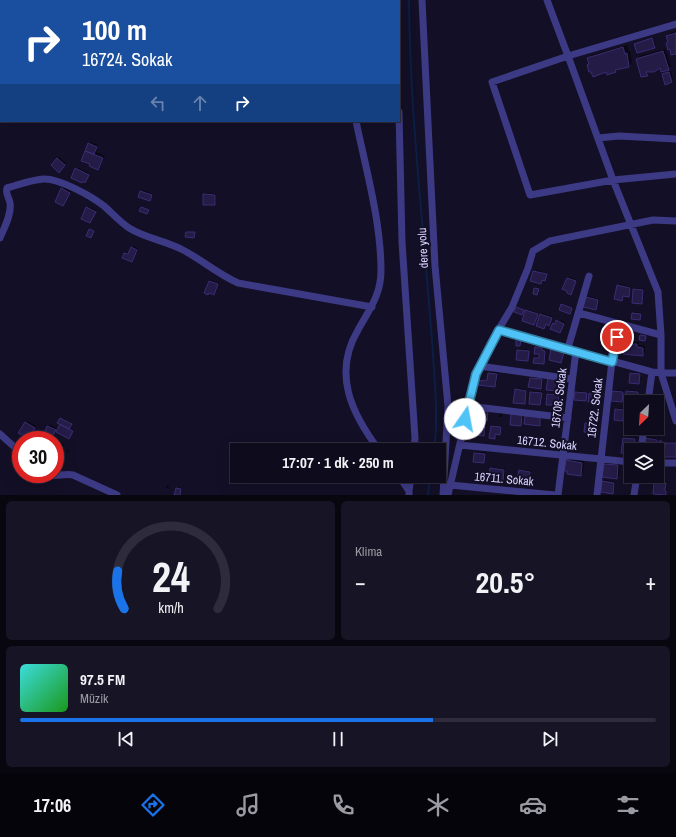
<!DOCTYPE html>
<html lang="tr">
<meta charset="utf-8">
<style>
:root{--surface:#0e0b1c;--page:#171425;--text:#f1f3f6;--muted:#9b9ba3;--line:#2e2b3b;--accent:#1a73e8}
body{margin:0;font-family:"Archivo Narrow",sans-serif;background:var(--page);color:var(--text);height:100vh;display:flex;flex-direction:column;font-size:15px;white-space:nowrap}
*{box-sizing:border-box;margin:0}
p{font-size:13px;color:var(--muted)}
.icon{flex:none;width:22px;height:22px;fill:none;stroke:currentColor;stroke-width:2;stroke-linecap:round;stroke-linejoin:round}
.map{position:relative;height:495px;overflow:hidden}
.panel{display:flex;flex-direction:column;gap:6px;padding:6px;background:#08060f;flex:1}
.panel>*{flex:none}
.guide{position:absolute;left:0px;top:0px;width:400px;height:122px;box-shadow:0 4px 16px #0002,0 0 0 1px var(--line);background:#1a4fa0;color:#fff;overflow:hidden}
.needle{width:26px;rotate:205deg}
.tools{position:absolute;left:624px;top:395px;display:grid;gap:8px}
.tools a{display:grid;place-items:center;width:40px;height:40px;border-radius:0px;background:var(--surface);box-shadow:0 4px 16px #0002,0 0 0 1px var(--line);font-size:20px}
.speed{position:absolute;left:12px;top:431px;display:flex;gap:8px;font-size:20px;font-weight:700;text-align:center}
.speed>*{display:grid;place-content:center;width:52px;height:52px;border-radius:50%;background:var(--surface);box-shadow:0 4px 16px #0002,0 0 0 1px var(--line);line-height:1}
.speed .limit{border:6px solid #d22;background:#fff;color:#111}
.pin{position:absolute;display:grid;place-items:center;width:34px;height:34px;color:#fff;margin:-17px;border:2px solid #fff;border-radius:50%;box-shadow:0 1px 4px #0007}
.me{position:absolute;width:44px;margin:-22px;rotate:12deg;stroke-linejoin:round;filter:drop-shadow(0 0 3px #0008)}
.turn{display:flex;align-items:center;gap:14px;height:84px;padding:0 16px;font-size:18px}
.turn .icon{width:52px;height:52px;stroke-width:2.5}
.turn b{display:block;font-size:28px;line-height:34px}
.lanes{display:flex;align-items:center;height:38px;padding:0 16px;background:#0003;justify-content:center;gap:20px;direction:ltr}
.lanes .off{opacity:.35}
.big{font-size:30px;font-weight:800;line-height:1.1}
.panel .card{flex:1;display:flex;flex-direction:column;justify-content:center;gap:6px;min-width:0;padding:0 14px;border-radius:6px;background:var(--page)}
.panel .dial{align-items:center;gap:0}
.dial svg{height:104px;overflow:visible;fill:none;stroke:var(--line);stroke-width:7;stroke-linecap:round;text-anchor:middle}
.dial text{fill:var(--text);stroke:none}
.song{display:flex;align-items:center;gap:12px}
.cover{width:48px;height:48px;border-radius:6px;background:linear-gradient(135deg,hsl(180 70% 55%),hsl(120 70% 35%))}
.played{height:4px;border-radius:2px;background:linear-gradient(90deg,var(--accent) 65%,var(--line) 65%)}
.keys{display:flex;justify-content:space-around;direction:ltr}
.heat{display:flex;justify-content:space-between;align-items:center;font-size:22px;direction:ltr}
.panel .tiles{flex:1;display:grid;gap:6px;grid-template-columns:1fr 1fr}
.card:last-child{grid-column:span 2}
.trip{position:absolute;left:230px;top:443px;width:216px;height:40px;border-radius:0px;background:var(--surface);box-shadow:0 4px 16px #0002,0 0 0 1px var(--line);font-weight:800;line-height:40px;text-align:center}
.dock{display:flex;height:64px;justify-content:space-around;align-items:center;background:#06040b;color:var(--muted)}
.dock .icon{width:28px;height:28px}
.dock .active{color:var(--accent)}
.dock b{font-size:18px;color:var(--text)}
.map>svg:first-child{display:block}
</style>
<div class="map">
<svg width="676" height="495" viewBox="0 0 676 495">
<rect width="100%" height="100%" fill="#130f26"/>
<path fill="#0007" d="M676,31V52L670,48L667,43L669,41L667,36L670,33Z
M653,38L656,46L654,47L637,43Z
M627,45L629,51H630L632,62L629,66L619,68L615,72L592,70L589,58L592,55Z
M665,49L671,66L668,69L661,66L649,71L650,72L647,75L637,59L639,56Z
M671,71L673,80L666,83L663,74Z
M90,142L98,145L96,152L105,156L100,166L98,169L91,164L83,160Z
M59,157L66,163L59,171L52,165Z
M77,167L89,173L86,180L76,169Z
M64,188L71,191L63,205L62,189Z
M142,190L153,194L150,200L141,192Z
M206,193L216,194V203L214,204L204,195Z
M88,207L96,210L90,222L87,208Z
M133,246L138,248L132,261L125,254L127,252L129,253Z
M536,270L547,273L546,278L544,280L542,279L540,283L532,280Z
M569,277L577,280L570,294L569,291L563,289Z
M211,280L219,283L215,292L210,281Z
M619,284L631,287L630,294L628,296L624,295L622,300L618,286Z
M635,288L644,289L643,302L642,303L634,290Z
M588,296L599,299L595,309L587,298Z
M563,304L573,307L570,313L562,305Z
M528,310L538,313L534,324L526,311Z
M635,312L642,313L640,319L632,318Z
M542,313L553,317L550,323L549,324L546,323L544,328L541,314Z
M558,320L565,322L560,332L553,324L556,323Z
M627,340H630L629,346L633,342H639V345L645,346V352L642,355L624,353L625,342Z
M537,346H543V349L546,350L545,361L544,363L535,358L536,357H540V353H535L536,347Z
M553,348L565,351L561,362L552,350Z
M520,349L529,350V359L527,360L518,350Z
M491,372H498L497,384L495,386L479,381L481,380L488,379L489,373Z
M632,372L641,373L640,382L638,383L631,373Z
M532,377L543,378L542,386L541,388L531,378Z
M518,388L527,390L526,402L524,403L516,390Z
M614,390L624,391L623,399L621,401L613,391Z
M629,390L639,391V401L637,402L627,391Z
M533,391L543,392L541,403L540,404L531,392Z
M578,391L588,392L587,399L585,400L575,399L576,392Z
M591,392L601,394V401L599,402L590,394Z
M549,393L560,394L559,402L557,404L548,394Z
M656,396L664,397L662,407L661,408H657V402H654Z
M617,408L625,409L624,418L622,420L616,410Z
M499,413H503L502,417H499Z
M523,414L522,423L521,425L511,424Z
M62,418L72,423L70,428L74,430L70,436L61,424V419Z
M27,421L36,426L31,434L26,422Z
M588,422L599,423L598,431L596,433L585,431L586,423Z
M477,424L486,425L485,434L484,435L476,425Z
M50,425L56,428L54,432H49L46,438L44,432Z
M493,425L502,426L501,432L500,433H496L494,438L492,426Z
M625,437L636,438L634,450H631V453L624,439Z
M647,437L658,439L656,450H647L646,439Z
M56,441L64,445L58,456L55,454Z
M667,442H676V456L666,443Z
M68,449L69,450L67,453H66Z
M476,452H486L485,461L484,462L474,461L475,453Z
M569,458L584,461L583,472L581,475L566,470L567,460Z
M608,462L620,463L619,475L616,478L604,476L605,464Z
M492,467L505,469V479L503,480L496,477L491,469Z
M521,469L531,471L530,478L528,480L520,471Z
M605,480L615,482L614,491L612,493L603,481Z
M657,481L667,482L666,489H667L666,494L655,482Z
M167,485L169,486L168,489L166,488Z
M178,487L182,488L180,495H175Z"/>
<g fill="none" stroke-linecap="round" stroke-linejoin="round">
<path stroke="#0a1f44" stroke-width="2" d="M409,0C410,134 429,268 436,402V429L434,450
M428,495L430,476"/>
</g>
<path fill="#241b47" stroke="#3b2d73" d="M676,33V54L671,55L670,49L668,50L666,43L668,42L666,36Z
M652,38L655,48L637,53L634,44Z
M623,47L625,54L627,53L629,67L615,70L616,72L607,75L606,72L593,77L591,72H589L587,65L589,64L587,58Z
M663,51L669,70L661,72L660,68L654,72H646L648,76L641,77L636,59Z
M669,72L672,82L665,85L662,74Z
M88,143L97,147L94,154L85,151Z
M85,151L103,158L98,170L89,166L90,164L81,161Z
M57,158L65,165L59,173L51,165Z
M75,168L89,175L85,183L83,181L82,183L71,178Z
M61,188L70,193L63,206L55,202Z
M140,191L152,195L150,201L138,197Z
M203,194L215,195V205H203Z
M86,207L96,212L90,223L81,219Z
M141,207L149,210L147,214L139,211Z
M89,229L94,231L91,238L86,236Z
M186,232H195L194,238L185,237Z
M131,247L137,250L132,262L122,258L124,253L128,254Z
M533,271L547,274L545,281L542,280L541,284L530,281Z
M567,278L576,281L571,295L567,293V291L562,289Z
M209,281L218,284L214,295L209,293L208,295L204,293Z
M617,285L630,288L629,297L623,296L622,301L614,299Z
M534,288L539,289L537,295L533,294Z
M633,289L643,290L642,304L632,303Z
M586,297L598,300L596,310L583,307Z
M561,304L572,308L570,314L559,310Z
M516,307L524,310L522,315L514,312Z
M525,310L538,314L534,325L522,321Z
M632,313L641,314L640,320L631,319Z
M540,314L552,318L549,326L546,324L544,329L536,326Z
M556,320L564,324L560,333L550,329L553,323L555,324Z
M640,335L646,336L645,341L639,340Z
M516,339H521L520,346H516Z
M624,342H628L627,347H630V344H637V347L643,348V356L623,354Z
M535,347H542V350L545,351L544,364L533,363L534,358H539V354H534Z
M551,349L564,352L561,363L549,360Z
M517,350L529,351L528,361L516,360Z
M488,373L497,374L495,387L478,385V381L487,380Z
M630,373L640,374L639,384L629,383Z
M530,378L542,379L541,389L528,387Z
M548,378L561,379V386H558V391L546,390Z
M515,389L526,391L525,404L513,403Z
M612,391L623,392L622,402L611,401Z
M626,391L638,392V402H625Z
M530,392L542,393L540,405L529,404Z
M575,392L587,393L586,401L574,400Z
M589,393L600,395L599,403L588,402Z
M547,394L559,395L558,405H546Z
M653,397L663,398L661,410L657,409V402H653Z
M615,409L624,410L623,421L614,420Z
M475,410L488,411L487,421L474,419Z
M511,414L522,415L521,426L510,425Z
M525,416L540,417V426L524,424Z
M60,418L72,424L69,429L57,423Z
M25,422L35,428L30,437L25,434L24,436L18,433Z
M585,423L598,424L597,434L584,432Z
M60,424L73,431L69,439L56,432Z
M475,425L485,426L484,436L474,435Z
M47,426L56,430L53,435L45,431Z
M491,426L501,427L500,435L495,434V439L489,438Z
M43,431L48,434L45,440H40L38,439Z
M623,438L635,439L634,450H631V454L621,453Z
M645,438L657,440L656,450H643Z
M659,441H662L661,453H658Z
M55,443L63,447L58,457L55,455Z
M665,443H676V457H664Z
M474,453L485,454L484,463L473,462Z
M566,460L582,463L581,476L567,474V471H564Z
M604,464L618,465L617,479L602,477Z
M490,468L504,470L503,481L494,480L495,478H489Z
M519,470L530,472L529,481L517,479Z
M627,477L634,478L633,483L627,482Z
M602,481L614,483L613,494L601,492Z
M654,482L666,483L665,490L666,491V495L653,494Z
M176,488L181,489L180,495H174Z"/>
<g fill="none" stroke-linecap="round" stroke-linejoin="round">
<path stroke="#3d3a85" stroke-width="3.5" d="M0,1L1,0"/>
<path stroke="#3d3a85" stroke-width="7" d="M77,0L82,1
M218,0L219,1
M396,0V1
M422,0L435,266L448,406L443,495
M547,0L568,56L492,82L530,195L613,180L676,174
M676,24L568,56L613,180L658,292L661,335V373L676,421
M399,112L402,242L415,438L414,450
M356,121C366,170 381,221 381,271C381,295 369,310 358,330C332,374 352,414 379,450
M598,138L619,136L676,139
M0,238C4,228 12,214 10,203C9,197 5,194 7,188C18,185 31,180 43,179C59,178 91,196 104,206C112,213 120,222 129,228C145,238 166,241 183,250C202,260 218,274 238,283L372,307
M579,313L661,335
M499,330L652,372L661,373H676
M568,348L589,276
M479,366L572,379
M648,402L652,372
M468,406L568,418
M0,434L21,453
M460,445L631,462
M641,450L644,428
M657,463H676
M44,474C54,478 63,473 73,475L117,495
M399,476L409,491V495
M450,485L555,495
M409,491L411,476
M448,495L476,374L491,342L512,307L528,268L533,251L550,241L653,220L676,221
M558,495L576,351
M597,495L612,361L619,324
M634,495L637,476"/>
</g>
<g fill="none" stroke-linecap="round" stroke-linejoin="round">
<g stroke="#337fa1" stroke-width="10">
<path id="route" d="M465,419L476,374L499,330L612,362L617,337"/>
</g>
<use href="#route" stroke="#4fc3f7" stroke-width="7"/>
</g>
<g text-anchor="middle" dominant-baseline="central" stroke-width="4" stroke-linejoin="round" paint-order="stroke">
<g font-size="12" fill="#d9d4ff" stroke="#130f26">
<text transform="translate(423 248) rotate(-93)">dere yolu</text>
<text transform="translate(559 398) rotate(-83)">16708. Sokak</text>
<text transform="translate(595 408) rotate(-83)">16722. Sokak</text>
<text transform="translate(547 443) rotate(6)">16712. Sokak</text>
<text transform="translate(504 479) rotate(5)">16711. Sokak</text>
</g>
</g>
</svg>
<div class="tools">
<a><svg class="needle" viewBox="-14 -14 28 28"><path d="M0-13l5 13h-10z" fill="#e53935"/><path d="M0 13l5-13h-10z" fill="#9b9ba3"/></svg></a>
<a><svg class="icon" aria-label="layers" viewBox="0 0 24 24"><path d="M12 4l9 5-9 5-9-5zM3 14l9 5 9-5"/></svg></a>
</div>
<div class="speed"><div class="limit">30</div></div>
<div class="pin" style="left:617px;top:337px;background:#d93025"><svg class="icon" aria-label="arrive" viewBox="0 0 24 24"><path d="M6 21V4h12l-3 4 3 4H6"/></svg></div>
<svg class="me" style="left:465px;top:419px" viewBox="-20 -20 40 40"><circle r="19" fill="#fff"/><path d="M0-13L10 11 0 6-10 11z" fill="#4fc3f7"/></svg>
<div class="trip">17:07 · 1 dk · 250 m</div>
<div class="guide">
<div class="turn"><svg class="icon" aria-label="right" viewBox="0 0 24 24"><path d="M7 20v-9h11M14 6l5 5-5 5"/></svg><div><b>100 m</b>16724. Sokak</div></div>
<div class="lanes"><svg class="icon off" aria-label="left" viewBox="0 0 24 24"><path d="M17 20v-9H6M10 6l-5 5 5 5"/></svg><svg class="icon off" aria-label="ahead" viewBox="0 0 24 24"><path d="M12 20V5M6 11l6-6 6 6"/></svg><svg class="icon" aria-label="right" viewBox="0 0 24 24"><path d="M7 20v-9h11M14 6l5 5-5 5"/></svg></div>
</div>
</div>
<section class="panel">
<div class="tiles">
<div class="card dial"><svg viewBox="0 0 100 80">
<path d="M14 69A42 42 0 1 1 86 69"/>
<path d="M14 69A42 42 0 0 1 9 40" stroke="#1a73e8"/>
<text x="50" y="56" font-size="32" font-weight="700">24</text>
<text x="50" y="72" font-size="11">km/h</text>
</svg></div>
<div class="card"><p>Klima</p>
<div class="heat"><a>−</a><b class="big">20.5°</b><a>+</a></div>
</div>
<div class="card">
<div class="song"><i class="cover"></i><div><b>97.5 FM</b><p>Müzik</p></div></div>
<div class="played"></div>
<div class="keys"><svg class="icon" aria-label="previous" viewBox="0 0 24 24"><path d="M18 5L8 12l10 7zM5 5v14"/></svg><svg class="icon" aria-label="pause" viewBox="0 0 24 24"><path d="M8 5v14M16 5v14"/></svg><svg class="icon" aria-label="next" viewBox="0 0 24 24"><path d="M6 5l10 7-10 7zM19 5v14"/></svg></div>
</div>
</div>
</section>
<nav class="dock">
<b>17:06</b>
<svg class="icon active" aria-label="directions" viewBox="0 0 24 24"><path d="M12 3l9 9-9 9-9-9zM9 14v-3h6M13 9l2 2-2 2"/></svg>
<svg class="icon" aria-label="music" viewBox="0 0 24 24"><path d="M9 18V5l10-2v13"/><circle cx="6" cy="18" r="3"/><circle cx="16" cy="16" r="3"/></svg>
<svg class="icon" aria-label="phone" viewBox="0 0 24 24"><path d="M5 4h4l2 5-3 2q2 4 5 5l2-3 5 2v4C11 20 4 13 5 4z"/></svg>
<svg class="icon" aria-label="climate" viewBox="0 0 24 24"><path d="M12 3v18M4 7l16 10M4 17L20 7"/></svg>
<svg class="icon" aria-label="car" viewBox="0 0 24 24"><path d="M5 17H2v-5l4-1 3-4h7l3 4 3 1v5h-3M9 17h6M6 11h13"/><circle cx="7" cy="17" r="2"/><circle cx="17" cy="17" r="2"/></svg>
<svg class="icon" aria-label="filters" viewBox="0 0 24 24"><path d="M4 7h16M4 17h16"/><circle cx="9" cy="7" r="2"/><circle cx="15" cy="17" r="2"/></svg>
</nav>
